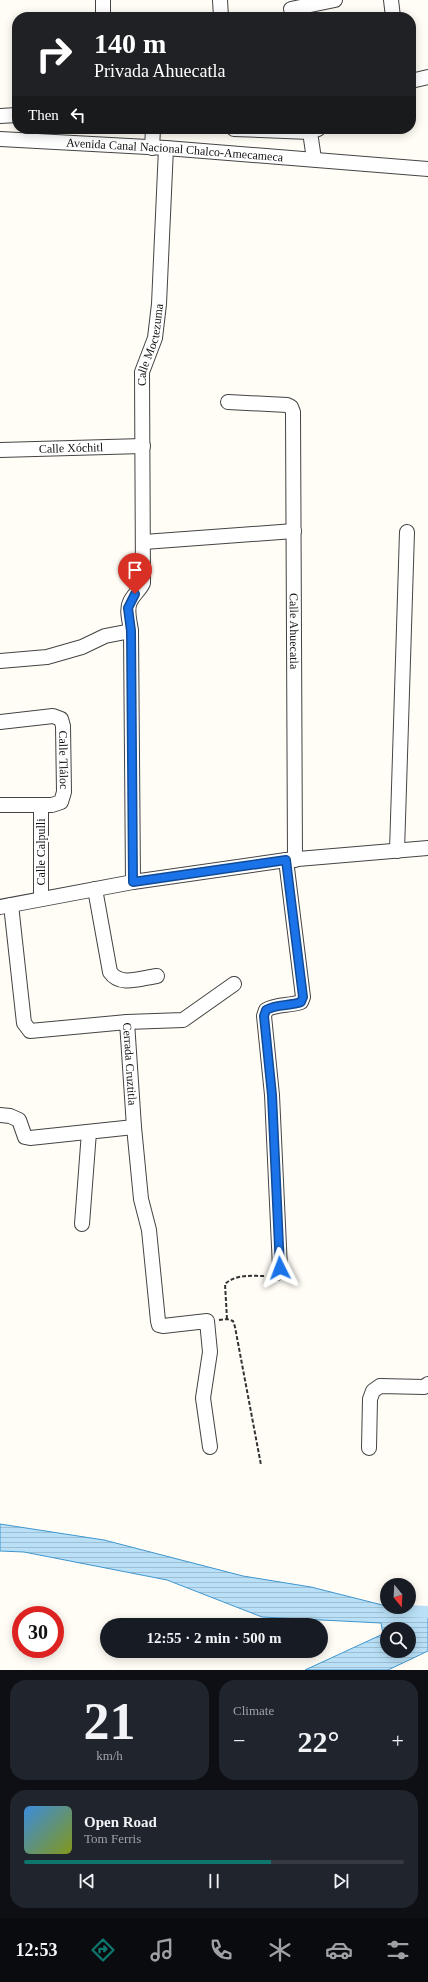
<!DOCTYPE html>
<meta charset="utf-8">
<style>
:root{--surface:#171b24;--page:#20242c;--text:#f1f3f6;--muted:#9ea1a6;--line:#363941;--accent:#0f766e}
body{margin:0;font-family:"Times New Roman",serif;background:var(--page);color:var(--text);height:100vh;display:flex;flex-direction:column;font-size:15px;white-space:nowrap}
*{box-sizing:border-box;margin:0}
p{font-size:13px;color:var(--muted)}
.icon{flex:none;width:22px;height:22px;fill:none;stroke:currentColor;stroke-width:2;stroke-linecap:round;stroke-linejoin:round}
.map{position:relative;height:1670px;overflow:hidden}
.panel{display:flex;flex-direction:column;gap:10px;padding:10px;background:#0d0f14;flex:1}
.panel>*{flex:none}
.top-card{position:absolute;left:12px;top:12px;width:404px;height:122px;border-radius:16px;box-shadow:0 2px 10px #0003;background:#202124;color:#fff;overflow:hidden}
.needle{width:26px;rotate:162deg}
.fabs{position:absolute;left:380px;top:1578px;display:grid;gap:8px}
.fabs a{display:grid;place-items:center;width:36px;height:36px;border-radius:50%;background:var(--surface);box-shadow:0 2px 10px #0003;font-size:20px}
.speed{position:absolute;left:12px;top:1606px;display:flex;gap:8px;font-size:20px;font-weight:700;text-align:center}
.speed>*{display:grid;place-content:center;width:52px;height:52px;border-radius:50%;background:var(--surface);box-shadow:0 2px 10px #0003;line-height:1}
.speed .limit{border:6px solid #d22;background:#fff;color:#111}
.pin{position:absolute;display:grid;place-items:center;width:34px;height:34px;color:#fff;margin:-41px -17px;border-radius:50% 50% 50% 0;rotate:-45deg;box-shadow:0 0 4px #0007}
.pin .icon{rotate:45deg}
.me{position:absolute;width:44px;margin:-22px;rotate:357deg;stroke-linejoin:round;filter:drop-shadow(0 0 3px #0008)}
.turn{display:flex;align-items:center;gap:14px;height:84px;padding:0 16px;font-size:18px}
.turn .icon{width:52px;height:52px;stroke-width:2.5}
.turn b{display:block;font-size:28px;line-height:34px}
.then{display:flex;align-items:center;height:38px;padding:0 16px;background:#0003;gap:8px;font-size:15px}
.big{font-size:30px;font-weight:700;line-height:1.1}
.panel .widget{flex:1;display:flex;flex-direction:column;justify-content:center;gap:6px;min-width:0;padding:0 14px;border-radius:16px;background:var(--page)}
.panel .dial{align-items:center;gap:0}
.dial b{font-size:52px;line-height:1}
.song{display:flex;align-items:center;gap:12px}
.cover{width:48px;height:48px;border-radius:6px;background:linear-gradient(135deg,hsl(210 70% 55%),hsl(70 70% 35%))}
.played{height:4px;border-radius:2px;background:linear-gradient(90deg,var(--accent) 65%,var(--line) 65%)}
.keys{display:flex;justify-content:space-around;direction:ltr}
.heat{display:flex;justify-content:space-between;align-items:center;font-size:22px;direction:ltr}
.panel .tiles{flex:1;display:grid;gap:10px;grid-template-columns:1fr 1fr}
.widget:last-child{grid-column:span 2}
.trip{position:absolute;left:100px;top:1618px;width:228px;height:40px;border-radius:20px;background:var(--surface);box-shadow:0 2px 10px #0003;font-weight:700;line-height:40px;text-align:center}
.menu{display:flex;height:64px;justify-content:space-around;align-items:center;background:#090b0e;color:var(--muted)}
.menu .icon{width:28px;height:28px}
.menu .on{color:var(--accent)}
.menu b{font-size:18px;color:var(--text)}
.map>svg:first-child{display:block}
</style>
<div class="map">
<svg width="428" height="1670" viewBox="0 0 428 1670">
<defs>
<pattern id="water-rules" width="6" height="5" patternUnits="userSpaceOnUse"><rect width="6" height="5" fill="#b9e0f7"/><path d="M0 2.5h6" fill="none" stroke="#9ebfd3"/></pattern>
</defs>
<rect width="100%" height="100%" fill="#fffdf5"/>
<path fill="url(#water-rules)" stroke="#3f96cf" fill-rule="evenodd" d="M0,1524L104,1540L243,1576L311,1587L418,1614L428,1609V1651L388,1670H305L383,1634L381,1623L262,1617L167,1580L24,1552L0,1551ZM387,1629H409V1651H387Z"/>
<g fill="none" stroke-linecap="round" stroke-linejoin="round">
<path stroke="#b9e0f7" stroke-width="12" d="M389,1610L428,1612"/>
<g stroke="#444" stroke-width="16">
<g id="minor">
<path d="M103,0V17"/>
<path d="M220,0L221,17"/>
<path d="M391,0L393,17"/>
<path d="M291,9L335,0"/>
<path d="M411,81L428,77"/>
<path d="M0,116L17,115"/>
<path d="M234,129L310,132V129"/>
<path id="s1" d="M0,139L166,148L428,169"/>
<path d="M152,148L153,129"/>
<path d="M314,159L310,132L318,129"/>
<path id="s2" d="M228,402L287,405L291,407L293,412L295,860"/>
<path id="s3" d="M0,450L143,446"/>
<path d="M144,542L294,531"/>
<path d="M0,661L47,657L82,647L105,636L131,631"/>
<path id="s4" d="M0,722L53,716L61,719L63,726L64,792L61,802L52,805H0"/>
<path d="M397,851L407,532"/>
<path id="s5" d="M133,882L131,631C130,622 126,610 130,602C133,595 140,590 143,583L142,372L155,338L159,304L166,148"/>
<path d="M95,889L110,972C120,987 141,978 157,976"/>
<path d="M41,898V805"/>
<path d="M11,905L24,1023L30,1031L127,1022L183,1020L234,984"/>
<path d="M0,907L133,882L286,860L428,848"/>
<path id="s6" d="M127,1022L134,1127L141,1199L149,1230L158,1321L159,1325L163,1326L207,1321L210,1352L203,1398L210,1447"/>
<path d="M0,1115L10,1116L19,1120L25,1137L30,1138L134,1127"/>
<path d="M82,1224L89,1132"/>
<path d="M277,1273L280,1268L272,1095L264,1016L266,1010C276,1004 289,1006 301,1002L303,997L286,860"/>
<path d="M369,1448L370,1399L373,1391L380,1386L424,1387L428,1384"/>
</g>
</g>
<path stroke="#333" stroke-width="2" stroke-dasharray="4 2" stroke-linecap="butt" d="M227,1319L225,1284C236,1274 251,1276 265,1276
M219,1320L227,1319L233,1321L235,1327L261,1465"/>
<use href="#minor" stroke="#fff" stroke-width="14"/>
</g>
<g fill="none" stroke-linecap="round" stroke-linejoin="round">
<g stroke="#114b97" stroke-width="10">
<path id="route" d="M135,594L128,608L131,631L133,882L286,860L303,997L301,1002C290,1006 276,1004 266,1010L264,1016L272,1095L280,1268"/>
</g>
<use href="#route" stroke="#1a73e8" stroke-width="7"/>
</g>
<g text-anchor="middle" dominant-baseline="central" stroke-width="4" stroke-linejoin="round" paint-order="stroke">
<g font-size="12" fill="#111" stroke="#fff">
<text stroke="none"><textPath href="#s1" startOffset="175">Avenida Canal Nacional Chalco-Amecameca</textPath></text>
<text stroke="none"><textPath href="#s5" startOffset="543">Calle Moctezuma</textPath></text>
<text stroke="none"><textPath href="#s3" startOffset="71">Calle Xóchitl</textPath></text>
<text stroke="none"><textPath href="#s2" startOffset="288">Calle Ahuecatla</textPath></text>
<text stroke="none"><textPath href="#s4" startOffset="103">Calle Tláloc</textPath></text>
<text transform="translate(41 852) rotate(-90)">Calle Calpulli</text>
<text stroke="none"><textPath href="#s6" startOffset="42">Cerrada Cruztitla</textPath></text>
</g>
</g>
</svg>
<div class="fabs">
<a><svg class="needle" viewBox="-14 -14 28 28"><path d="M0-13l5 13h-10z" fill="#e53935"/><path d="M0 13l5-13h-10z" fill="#9ea1a6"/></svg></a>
<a><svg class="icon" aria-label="search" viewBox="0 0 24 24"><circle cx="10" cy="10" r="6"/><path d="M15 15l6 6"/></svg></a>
</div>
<div class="speed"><div class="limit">30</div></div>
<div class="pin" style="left:135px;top:594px;background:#d93025"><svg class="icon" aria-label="arrive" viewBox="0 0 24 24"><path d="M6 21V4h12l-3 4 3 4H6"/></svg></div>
<svg class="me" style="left:280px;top:1268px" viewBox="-20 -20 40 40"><path d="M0-17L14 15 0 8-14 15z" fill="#1a73e8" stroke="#fff" stroke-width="4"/></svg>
<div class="trip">12:55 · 2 min · 500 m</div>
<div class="top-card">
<div class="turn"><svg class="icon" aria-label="right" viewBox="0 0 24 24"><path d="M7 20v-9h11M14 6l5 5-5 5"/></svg><div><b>140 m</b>Privada Ahuecatla</div></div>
<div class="then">Then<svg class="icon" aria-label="left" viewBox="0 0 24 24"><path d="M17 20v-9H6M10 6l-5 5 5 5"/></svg></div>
</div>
</div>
<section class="panel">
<div class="tiles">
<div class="widget dial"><b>21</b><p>km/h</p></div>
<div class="widget"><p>Climate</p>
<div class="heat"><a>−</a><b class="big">22°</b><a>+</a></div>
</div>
<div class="widget">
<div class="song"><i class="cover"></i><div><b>Open Road</b><p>Tom Ferris</p></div></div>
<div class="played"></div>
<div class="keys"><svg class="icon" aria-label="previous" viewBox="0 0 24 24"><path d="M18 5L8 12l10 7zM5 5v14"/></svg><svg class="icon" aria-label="pause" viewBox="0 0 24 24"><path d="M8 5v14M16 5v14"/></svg><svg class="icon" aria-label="next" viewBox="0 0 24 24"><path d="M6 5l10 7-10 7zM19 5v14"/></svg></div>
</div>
</div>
</section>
<nav class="menu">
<b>12:53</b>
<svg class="icon on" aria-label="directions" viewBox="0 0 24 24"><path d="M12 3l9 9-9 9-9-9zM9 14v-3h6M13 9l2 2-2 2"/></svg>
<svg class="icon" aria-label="music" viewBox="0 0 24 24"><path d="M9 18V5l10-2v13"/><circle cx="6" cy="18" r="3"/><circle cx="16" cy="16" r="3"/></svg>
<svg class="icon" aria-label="phone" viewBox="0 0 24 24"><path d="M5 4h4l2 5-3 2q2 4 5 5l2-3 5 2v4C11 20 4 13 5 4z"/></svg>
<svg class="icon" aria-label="climate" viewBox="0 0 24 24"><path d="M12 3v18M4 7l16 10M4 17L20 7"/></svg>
<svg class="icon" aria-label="car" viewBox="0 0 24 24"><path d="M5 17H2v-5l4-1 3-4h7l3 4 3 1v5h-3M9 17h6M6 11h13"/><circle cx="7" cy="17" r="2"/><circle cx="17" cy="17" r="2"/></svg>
<svg class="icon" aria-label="filters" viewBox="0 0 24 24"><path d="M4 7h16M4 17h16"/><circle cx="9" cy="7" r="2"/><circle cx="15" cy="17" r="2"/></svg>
</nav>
